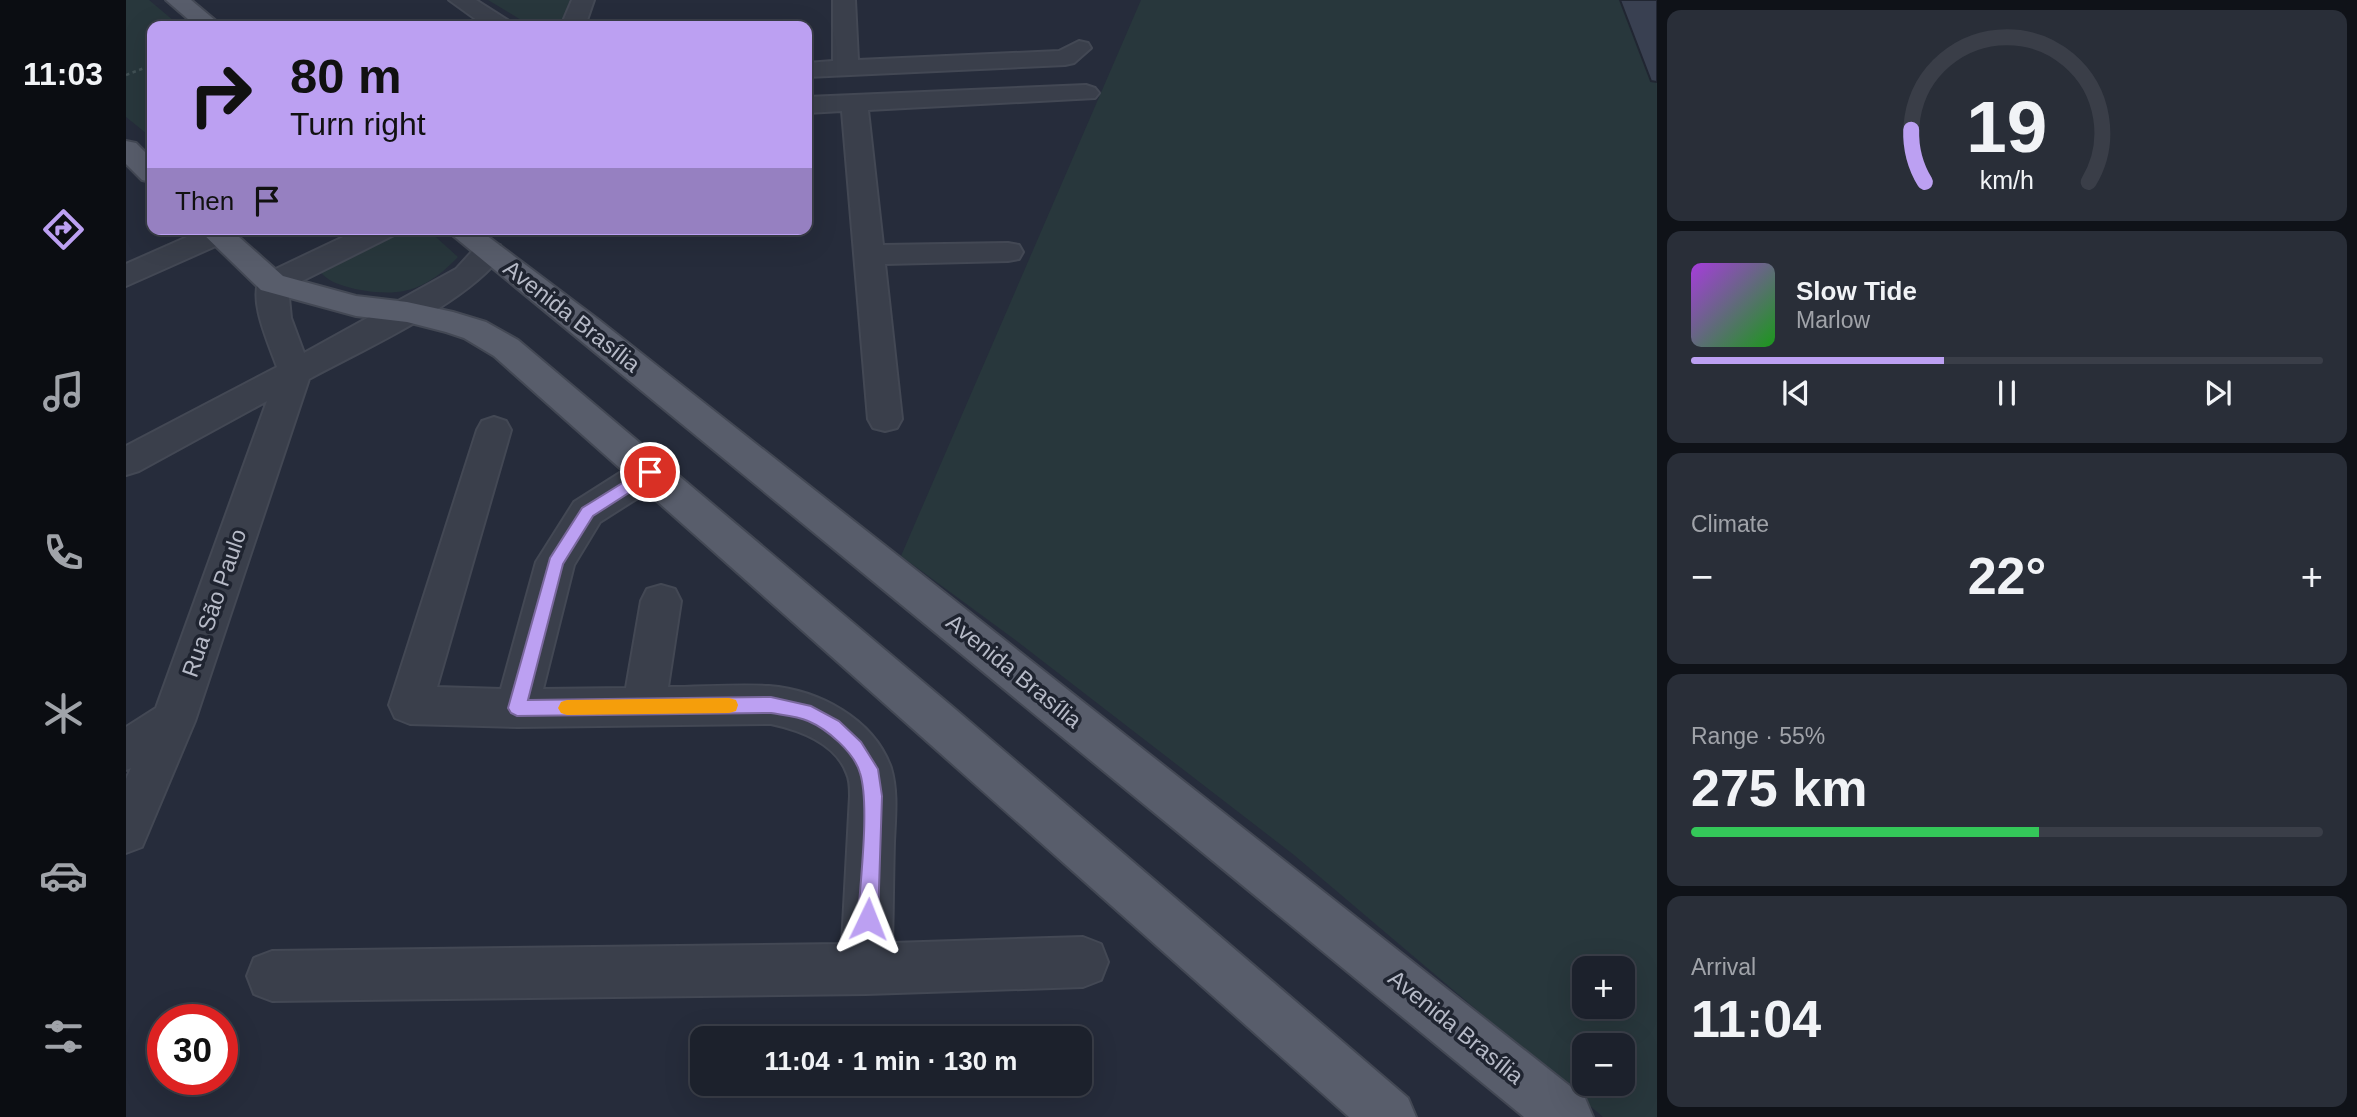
<!DOCTYPE html>
<meta charset="utf-8">
<style>
:root{--surface:#1c212c;--page:#292e38;--text:#f1f3f6;--muted:#a0a3a9;--line:#3a3e48;--accent:#bca0f2}
body{margin:0;font-family:Arial,sans-serif;background:var(--page);color:var(--text);height:100vh;display:flex;flex-direction:column;font-size:26px;white-space:nowrap}
*{box-sizing:border-box;margin:0}
p{font-size:23px;color:var(--muted)}
.icon{flex:none;width:38px;height:38px;fill:none;stroke:currentColor;stroke-width:2;stroke-linecap:round;stroke-linejoin:round}
.map{position:relative;flex:1;overflow:hidden}
.sheet{display:flex;flex-direction:column;gap:10px;padding:10px;background:#0f1218;width:700px}
.sheet>*{flex:none}
.banner{position:absolute;left:21px;top:21px;width:665px;height:214px;border-radius:14px;box-shadow:0 7px 28px #0002,0 0 0 2px var(--line);background:#bca0f2;color:#111;overflow:hidden}
.fabs{position:absolute;left:1446px;top:956px;display:grid;gap:14px}
.fabs a{display:grid;place-items:center;width:63px;height:63px;border-radius:14px;background:var(--surface);box-shadow:0 7px 28px #0002,0 0 0 2px var(--line);font-size:35px}
.speed{position:absolute;left:21px;top:1004px;display:flex;gap:14px;font-size:35px;font-weight:700;text-align:center}
.speed>*{display:grid;place-content:center;width:91px;height:91px;border-radius:50%;background:var(--surface);box-shadow:0 7px 28px #0002,0 0 0 2px var(--line);line-height:1}
.speed .limit{border:10px solid #d22;background:#fff;color:#111}
.pin{position:absolute;display:grid;place-items:center;width:60px;height:60px;color:#fff;margin:-30px;border:4px solid #fff;border-radius:50%;box-shadow:0 2px 7px #0007}
.me{position:absolute;width:77px;margin:-38px;rotate:2deg;stroke-linejoin:round;filter:drop-shadow(0 0 5px #0008)}
.turn{display:flex;align-items:center;gap:24px;height:147px;padding:0 28px;font-size:32px}
.turn .icon{width:91px;height:91px;stroke-width:2.5}
.turn b{display:block;font-size:49px;line-height:60px}
.then{display:flex;align-items:center;height:66px;padding:0 28px;background:#0003;gap:14px;font-size:26px}
.big{font-size:52px;font-weight:700;line-height:1.1}
.sheet .card{flex:1;display:flex;flex-direction:column;justify-content:center;gap:10px;min-width:0;padding:0 24px;border-radius:14px;background:var(--page)}
.sheet .dial{align-items:center;gap:0}
.dial svg{height:182px;overflow:visible;fill:none;stroke:var(--line);stroke-width:7;stroke-linecap:round;text-anchor:middle}
.dial text{fill:var(--text);stroke:none}
.song{display:flex;align-items:center;gap:21px}
.cover{width:84px;height:84px;border-radius:10px;background:linear-gradient(135deg,hsl(280 70% 55%),hsl(120 70% 35%))}
.played{height:7px;border-radius:4px;background:linear-gradient(90deg,var(--accent) 40%,var(--line) 40%)}
.keys{display:flex;justify-content:space-around;direction:ltr}
.heat{display:flex;justify-content:space-between;align-items:center;font-size:38px;direction:ltr}
.charge{height:10px;border-radius:5px;background:linear-gradient(90deg,#34c759 55%,var(--line) 0)}
.trip{position:absolute;left:564px;top:1026px;width:402px;height:70px;border-radius:14px;background:var(--surface);box-shadow:0 7px 28px #0002,0 0 0 2px var(--line);font-weight:700;line-height:70px;text-align:center}
main{display:flex;flex:1;min-height:0}
.dock{display:flex;flex-direction:column;width:126px;justify-content:space-around;align-items:center;background:#0b0d12;color:var(--muted)}
.dock .icon{width:49px;height:49px}
.dock .on{color:var(--accent)}
.dock b{font-size:32px;color:var(--text)}
.map>svg:first-child{display:block}
</style>
<main>
<nav class="dock">
<b>11:03</b>
<svg class="icon on" aria-label="directions" viewBox="0 0 24 24"><path d="M12 3l9 9-9 9-9-9zM9 14v-3h6M13 9l2 2-2 2"/></svg>
<svg class="icon" aria-label="music" viewBox="0 0 24 24"><path d="M9 18V5l10-2v13"/><circle cx="6" cy="18" r="3"/><circle cx="16" cy="16" r="3"/></svg>
<svg class="icon" aria-label="phone" viewBox="0 0 24 24"><path d="M5 4h4l2 5-3 2q2 4 5 5l2-3 5 2v4C11 20 4 13 5 4z"/></svg>
<svg class="icon" aria-label="climate" viewBox="0 0 24 24"><path d="M12 3v18M4 7l16 10M4 17L20 7"/></svg>
<svg class="icon" aria-label="car" viewBox="0 0 24 24"><path d="M5 17H2v-5l4-1 3-4h7l3 4 3 1v5h-3M9 17h6M6 11h13"/><circle cx="7" cy="17" r="2"/><circle cx="17" cy="17" r="2"/></svg>
<svg class="icon" aria-label="filters" viewBox="0 0 24 24"><path d="M4 7h16M4 17h16"/><circle cx="9" cy="7" r="2"/><circle cx="15" cy="17" r="2"/></svg>
</nav>
<div class="map">
<svg width="1531" height="1117" viewBox="0 0 1531 1117">
<rect width="100%" height="100%" fill="#262c3b"/>
<path fill="#28373c" fill-rule="evenodd" d="M0,0H23L54,26H26V138L0,117Z
M362,0H444L434,26H405Z
M1015,0H1531V1117H1477L1168,855L888,639L775,556ZM1458,968H1496V1006H1458ZM1458,1045H1496V1083H1458Z
M279,229H301L332,257C299,291 275,298 229,289C214,285 201,282 192,269L197,264Z"/>
<path fill="#394051" stroke="#212632" stroke-width="2" d="M1494,0H1531V82L1525,81Z"/>
<g fill="none" stroke-linecap="round" stroke-linejoin="round">
<g stroke="#434854" stroke-width="4">
<path id="minor" d="M323,0H350L383,21L387,26H359Z
M446,0H468L459,26H435Z
M707,0H729L732,60L933,51L953,41L962,43L965,48L948,63L939,65L681,77V63L707,61Z
M960,85L969,88L973,93L969,98L742,110L757,245L882,243L893,245L897,252L893,259L882,261L759,264L776,419L771,428L759,431L747,428L742,419L716,111L681,113V97Z
M79,229H102L106,235L101,241L0,286V264Z
M234,229H272L268,235L162,288L165,318L178,353L330,269L352,245L363,243L374,245L378,252C344,302 238,349 183,379L69,721L16,847L0,853V779L5,768L0,770V727L30,708L141,401L13,471L0,475V446L151,367C143,344 121,298 135,276Z
M368,417L380,421L385,430L311,687L375,689L410,562L448,502L511,462L524,458L537,462L542,472L537,482L474,522L448,565L417,689L500,688L515,601L521,589L535,585L549,589L555,601L542,687C576,687 610,684 643,686C693,690 748,719 765,768C772,791 769,818 768,842C767,876 767,909 766,943L957,937L975,944L982,962L975,980L957,987L740,994L146,1001L128,994L121,976L128,958L146,951L716,944L724,796C724,789 724,780 721,774C710,743 673,730 645,724L391,727L284,724L269,718L263,705L351,430L356,421Z"/>
</g>
<g stroke="#434854" stroke-width="4">
<path id="major" d="M40,0H65L96,26H70Z
M0,141L10,143L26,159V182L16,180L0,164Z
M72,229H104L157,276L230,296L281,302L327,312L360,322L392,340L829,709L1282,1098L1290,1117H1223L368,356L338,338L320,332L281,322L230,316L135,290Z
M319,229H352L473,320L1459,1098L1467,1117H1398Z"/>
</g>
<path stroke="#415054" stroke-width="2.5" stroke-dasharray="3.5 3.5" stroke-linecap="butt" d="M0,75L26,65"/>
<use href="#minor" fill="#3a3f4b" fill-rule="evenodd"/>
<use href="#major" fill="#585d6b" fill-rule="evenodd"/>
</g>
<path fill="#bca0f2" stroke="#7a689d" stroke-width="2" d="M524,466L532,472L529,476L467,516L437,564L402,700L645,697L685,706L713,721L735,742L752,769L756,796L752,919L749,926L742,929L735,926L732,919C734,883 744,805 734,773C728,752 701,729 682,721C671,716 656,715 645,713L391,716L385,713L382,708L424,558L456,508Z"/>
<path fill="#f59e0b" d="M603,698L610,700L612,705L610,711L603,713L441,715L435,713L432,708L435,702L441,700Z"/>
<g text-anchor="middle" dominant-baseline="central" stroke-width="7" stroke-linejoin="round" paint-order="stroke">
<g font-size="23" fill="#b6bac7" stroke="#1f2430">
<text transform="translate(446 316) rotate(38)">Avenida Brasília</text>
<text transform="translate(88 603) rotate(-71)">Rua São Paulo</text>
<text transform="translate(888 671) rotate(39)">Avenida Brasília</text>
<text transform="translate(1330 1027) rotate(39)">Avenida Brasília</text>
</g>
</g>
</svg>
<div class="fabs">
<a>+</a>
<a>−</a>
</div>
<div class="speed"><div class="limit">30</div></div>
<div class="pin" style="left:524px;top:472px;background:#d93025"><svg class="icon" aria-label="arrive" viewBox="0 0 24 24"><path d="M6 21V4h12l-3 4 3 4H6"/></svg></div>
<svg class="me" style="left:742px;top:919px" viewBox="-20 -20 40 40"><path d="M0-17L14 15 0 8-14 15z" fill="#bca0f2" stroke="#fff" stroke-width="4"/></svg>
<div class="trip">11:04 · 1 min · 130 m</div>
<div class="banner">
<div class="turn"><svg class="icon" aria-label="right" viewBox="0 0 24 24"><path d="M7 20v-9h11M14 6l5 5-5 5"/></svg><div><b>80 m</b>Turn right</div></div>
<div class="then">Then<svg class="icon" aria-label="arrive" viewBox="0 0 24 24"><path d="M6 21V4h12l-3 4 3 4H6"/></svg></div>
</div>
</div>
<section class="sheet">
<div class="card dial"><svg viewBox="0 0 100 80">
<path d="M14 69A42 42 0 1 1 86 69"/>
<path d="M14 69A42 42 0 0 1 8 46" stroke="#bca0f2"/>
<text x="50" y="56" font-size="32" font-weight="700">19</text>
<text x="50" y="72" font-size="11">km/h</text>
</svg></div>
<div class="card">
<div class="song"><i class="cover"></i><div><b>Slow Tide</b><p>Marlow</p></div></div>
<div class="played"></div>
<div class="keys"><svg class="icon" aria-label="previous" viewBox="0 0 24 24"><path d="M18 5L8 12l10 7zM5 5v14"/></svg><svg class="icon" aria-label="pause" viewBox="0 0 24 24"><path d="M8 5v14M16 5v14"/></svg><svg class="icon" aria-label="next" viewBox="0 0 24 24"><path d="M6 5l10 7-10 7zM19 5v14"/></svg></div>
</div>
<div class="card"><p>Climate</p>
<div class="heat"><a>−</a><b class="big">22°</b><a>+</a></div>
</div>
<div class="card"><p>Range · 55%</p><b class="big">275 km</b><div class="charge"></div></div>
<div class="card"><p>Arrival</p><b class="big">11:04</b></div>
</section>
</main>
